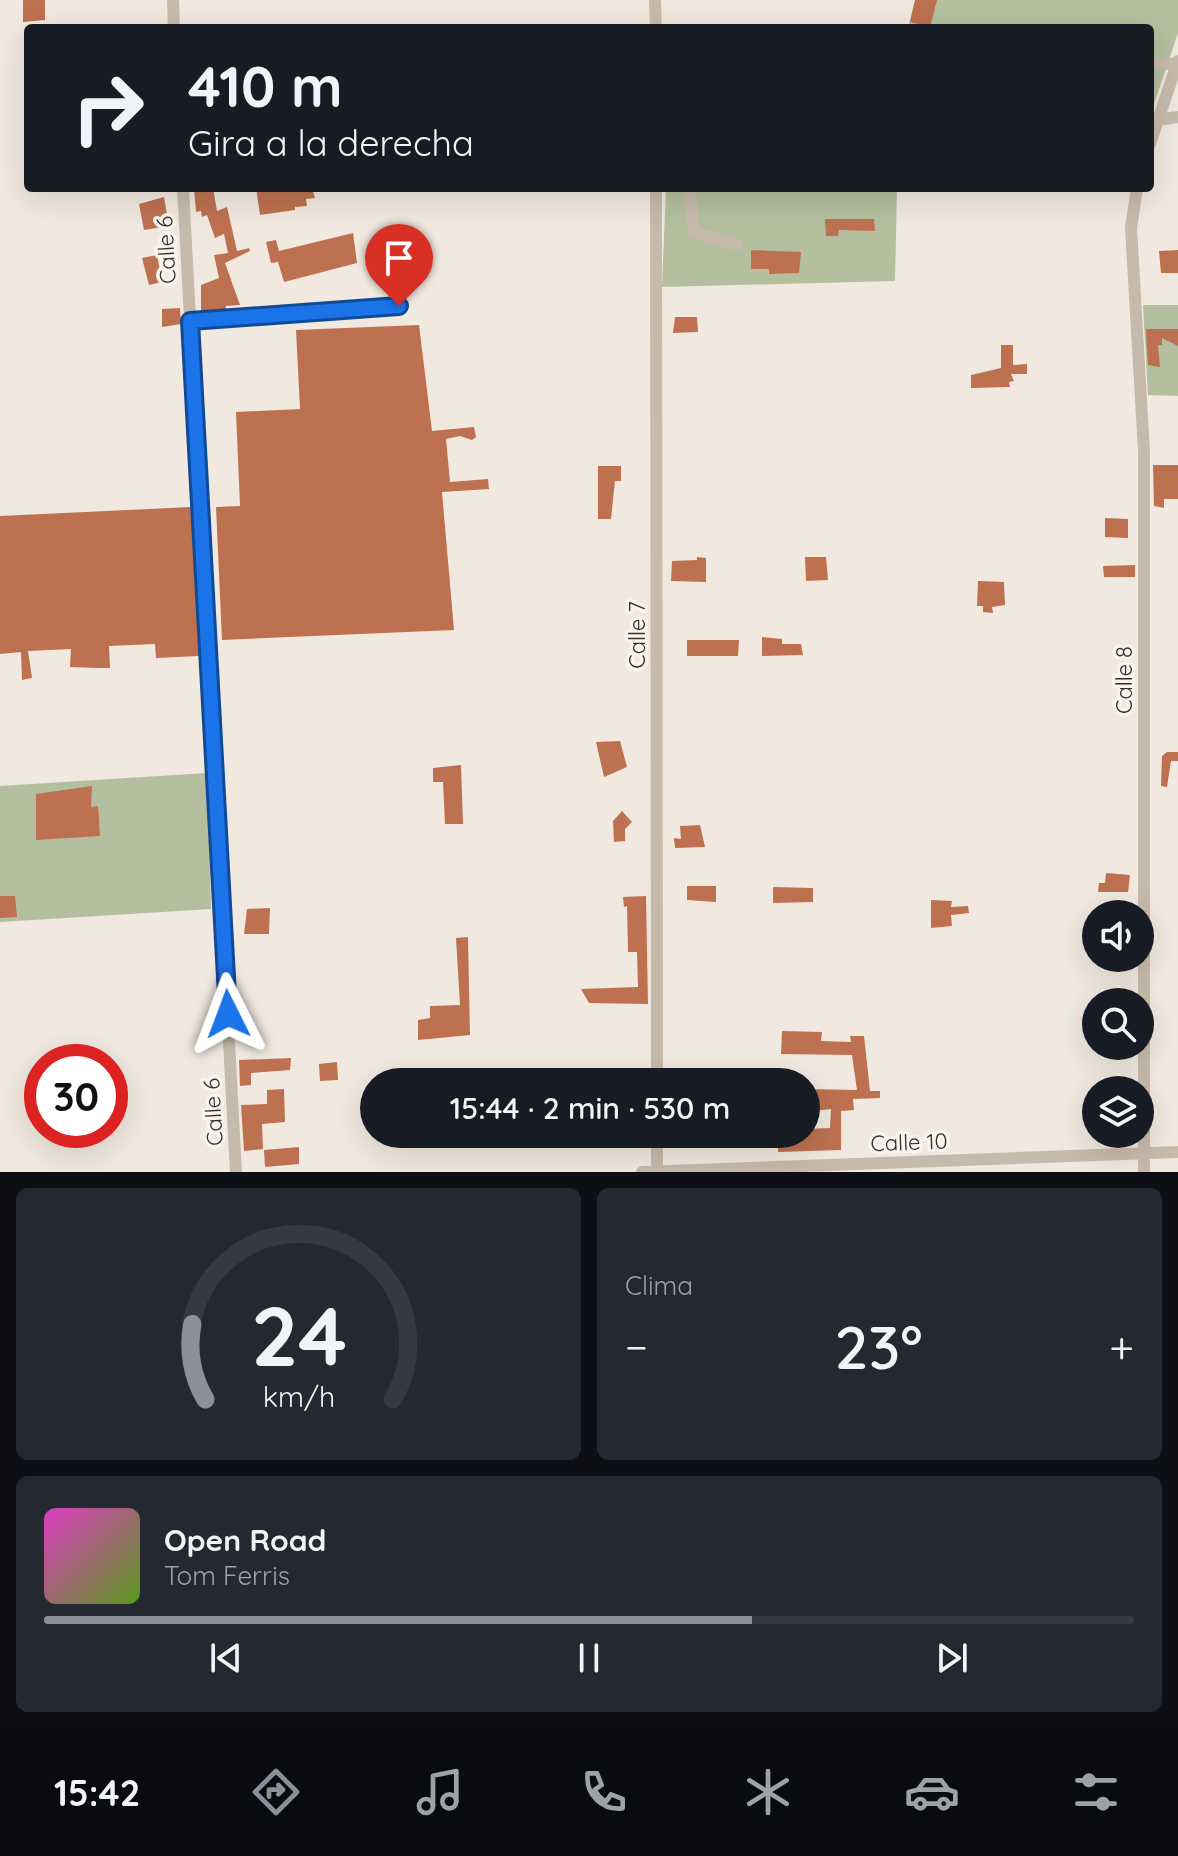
<!DOCTYPE html>
<html lang="es">
<meta charset="utf-8">
<style>
:root{--surface:#171b24;--page:#242831;--text:#f1f3f6;--muted:#9ea1a6;--line:#363941;--accent:#8c9099}
body{margin:0;font-family:Quicksand,sans-serif;background:var(--page);color:var(--text);height:100vh;display:flex;flex-direction:column;font-size:30px;white-space:nowrap}
*{box-sizing:border-box;margin:0}
p{font-size:26px;color:var(--muted)}
.icon{flex:none;width:44px;height:44px;fill:none;stroke:currentColor;stroke-width:2;stroke-linecap:round;stroke-linejoin:round}
.map{position:relative;height:1172px;overflow:hidden}
.panel{display:flex;flex-direction:column;gap:16px;padding:16px;background:#0d0f14;flex:1}
.panel>*{flex:none}
.banner{position:absolute;left:24px;top:24px;width:1130px;height:168px;border-radius:8px;box-shadow:0 8px 32px #0002;background:#171b24;color:var(--text);overflow:hidden}
.buttons{position:absolute;left:1082px;top:900px;display:grid;gap:16px}
.buttons a{display:grid;place-items:center;width:72px;height:72px;border-radius:50%;background:var(--surface);box-shadow:0 8px 32px #0002;font-size:40px}
.speed{position:absolute;left:24px;top:1044px;display:flex;gap:16px;font-size:40px;font-weight:700;text-align:center}
.speed>*{display:grid;place-content:center;width:104px;height:104px;border-radius:50%;background:var(--surface);box-shadow:0 8px 32px #0002;line-height:1}
.speed .limit{border:12px solid #d22;background:#fff;color:#111}
.pin{position:absolute;display:grid;place-items:center;width:68px;height:68px;color:#fff;margin:-82px -34px;border-radius:50% 50% 50% 0;rotate:-45deg;box-shadow:0 0 8px #0007}
.pin .icon{rotate:45deg}
.me{position:absolute;width:88px;margin:-44px;rotate:357deg;stroke-linejoin:round;filter:drop-shadow(0 0 6px #0008)}
.turn{display:flex;align-items:center;gap:28px;height:168px;padding:0 32px;font-size:36px}
.turn .icon{width:104px;height:104px;stroke-width:2.5}
.turn b{display:block;font-size:56px;line-height:68px}
.big{font-size:60px;font-weight:600;line-height:1.1}
.panel .widget{flex:1;display:flex;flex-direction:column;justify-content:center;gap:12px;min-width:0;padding:0 28px;border-radius:12px;background:var(--page)}
.panel .dial{align-items:center;gap:0}
.dial svg{height:208px;overflow:visible;fill:none;stroke:var(--line);stroke-width:7;stroke-linecap:round;text-anchor:middle}
.dial text{fill:var(--text);stroke:none}
.song{display:flex;align-items:center;gap:24px}
.cover{width:96px;height:96px;border-radius:12px;background:linear-gradient(135deg,hsl(310 70% 55%),hsl(90 70% 35%))}
.played{height:8px;border-radius:4px;background:linear-gradient(90deg,var(--accent) 65%,var(--line) 65%)}
.keys{display:flex;justify-content:space-around;direction:ltr}
.heat{display:flex;justify-content:space-between;align-items:center;font-size:44px;direction:ltr}
.panel .tiles{flex:1;display:grid;gap:16px;grid-template-columns:1fr 1fr}
.widget:last-child{grid-column:span 2}
.trip{position:absolute;left:360px;top:1068px;width:460px;height:80px;border-radius:40px;background:var(--surface);box-shadow:0 8px 32px #0002;font-weight:600;line-height:80px;text-align:center}
.tab-bar{display:flex;height:128px;justify-content:space-around;align-items:center;background:#090b0e;color:var(--muted)}
.tab-bar .icon{width:56px;height:56px}
.tab-bar .current{color:var(--accent)}
.tab-bar b{font-size:36px;color:var(--text)}
.map>svg:first-child{display:block}
</style>
<div class="map">
<svg width="1178" height="1172" viewBox="0 0 1178 1172">
<rect width="100%" height="100%" fill="#f1e9df"/>
<path fill="#b3bf9f" d="M915,0H1178V33L1150,116V28H908Z
M666,188H897L895,281L662,287Z
M1143,305H1178V396L1148,395Z
M207,773L211,909L0,922V786Z"/>
<path fill="#bd7150" d="M23,0H45V20L23,22Z
M915,0H937L930,27L910,22Z
M194,188H213L217,211L227,207L237,251L249,248L250,251L225,263L240,305L226,306V309L201,311V285L219,278L214,255L228,253L224,234L215,238L207,215L202,217L201,211L196,212Z
M256,188H312L315,198L306,199L307,206L295,207V210L260,215Z
M164,197L169,226L144,230L139,204Z
M825,219H874L875,231L839,230L838,236H826Z
M353,233L357,263L284,282L278,262L271,263L266,242L276,240L279,251Z
M751,250L801,252L799,273L769,274V269H751Z
M1178,250V273H1161L1159,251Z
M157,255L162,282L149,285L142,258Z
M180,308L181,324L162,327V309Z
M675,317H697L698,332L673,333Z
M419,325L432,431L474,427L476,437L472,440L460,436L446,439L450,482L488,479L489,489L442,492L454,630L222,640L216,507L240,506L236,412L300,409L296,330Z
M1146,329H1178V346L1162,338V345H1158L1160,367L1148,365Z
M1001,345H1013V365L1027,364V374H1011L1014,381L1009,382L1010,387L971,388V375L1001,368Z
M1153,465H1178V499H1164V508L1154,506Z
M598,466H621V481H615L611,519H598Z
M191,507L199,656L156,658L155,644L109,646L110,668H98L70,667L71,649L28,651L32,678L22,680L21,652L0,654V516Z
M1105,518L1128,519V538L1105,537Z
M697,557L706,558V582L671,581L672,561L697,560Z
M805,557H826L828,580L806,581Z
M1135,565V577H1104L1103,566Z
M978,581L1004,582L1005,605L992,607L993,613L983,612V606H977Z
M762,637L782,639V644H801L803,655L762,656Z
M687,640H739L738,656H687Z
M620,741L627,767L604,777L596,742Z
M1167,752H1178V761H1171L1167,787L1161,786L1162,756Z
M461,765L463,824H445L443,782H433V768Z
M92,786L91,807L98,806L100,836L36,840V794Z
M622,811L632,822L625,829V841L614,842L613,821Z
M700,825L705,847L675,848L674,838L681,839L680,826Z
M1106,873L1130,875L1128,892H1098L1099,883H1105Z
M687,886H716V902L687,900Z
M773,887L813,888V902L773,903Z
M0,896H15L17,917L0,918Z
M646,896L648,1004L589,1003L581,989L638,987L637,952H628L627,906L624,907L623,897Z
M931,900L952,901L951,907L968,906L969,913L951,915L952,926L931,928Z
M270,908L269,934H244L247,909Z
M468,937L470,1035L418,1040V1020L430,1018V1006L460,1005L456,938Z
M782,1031L822,1032L821,1041L851,1042L850,1036H864L870,1091H880V1098L853,1099L854,1110L841,1111V1150L778,1152L779,1134H806V1129L830,1128L831,1109L806,1112V1089L857,1090L852,1055L781,1054Z
M291,1058L290,1070L251,1073V1085L240,1086L239,1060Z
M337,1062L338,1080L320,1081L319,1064Z
M284,1089L285,1122L262,1124L263,1149L244,1151L241,1105L267,1104V1090Z
M299,1147V1164L265,1167L264,1150Z"/>
<g fill="none" stroke-linecap="round" stroke-linejoin="round">
<path stroke="#c8baab" stroke-width="12" d="M173,0L174,28
M655,0L656,28
M1150,63L1177,64
M1157,120L1178,117
M1150,144L1178,61
M183,188L236,1172
M656,188L657,1082
M689,188L694,232L737,245
M1137,188L1131,228L1144,451V1172
M190,321L399,306
M642,1172L1178,1152
M657,1172V1134"/>
</g>
<g fill="none" stroke-linecap="round" stroke-linejoin="round">
<g stroke="#114b97" stroke-width="20">
<path id="route" d="M228,1014L190,321L399,306"/>
</g>
<use href="#route" stroke="#1a73e8" stroke-width="14"/>
</g>
<g text-anchor="middle" dominant-baseline="central" stroke-width="7" stroke-linejoin="round" paint-order="stroke">
<g font-size="22" fill="#372f2a" stroke="#f9f3eb">
<text transform="translate(166 250) rotate(-93)">Calle 6</text>
<text transform="translate(637 635) rotate(-90)">Calle 7</text>
<text transform="translate(1124 680) rotate(-90)">Calle 8</text>
<text transform="translate(213 1112) rotate(-93)">Calle 6</text>
<text transform="translate(909 1142) rotate(-2)">Calle 10</text>
</g>
</g>
</svg>
<div class="buttons">
<a><svg class="icon" aria-label="sound" viewBox="0 0 24 24"><path d="M4 9h4l5-4v14l-5-4H4zM17 9q2 3 0 6"/></svg></a>
<a><svg class="icon" aria-label="search" viewBox="0 0 24 24"><circle cx="10" cy="10" r="6"/><path d="M15 15l6 6"/></svg></a>
<a><svg class="icon" aria-label="layers" viewBox="0 0 24 24"><path d="M12 4l9 5-9 5-9-5zM3 14l9 5 9-5"/></svg></a>
</div>
<div class="speed"><div class="limit">30</div></div>
<div class="pin" style="left:399px;top:306px;background:#d93025"><svg class="icon" aria-label="arrive" viewBox="0 0 24 24"><path d="M6 21V4h12l-3 4 3 4H6"/></svg></div>
<svg class="me" style="left:228px;top:1014px" viewBox="-20 -20 40 40"><path d="M0-17L14 15 0 8-14 15z" fill="#1a73e8" stroke="#fff" stroke-width="4"/></svg>
<div class="trip">15:44 · 2 min · 530 m</div>
<div class="banner">
<div class="turn"><svg class="icon" aria-label="right" viewBox="0 0 24 24"><path d="M7 20v-9h11M14 6l5 5-5 5"/></svg><div><b>410 m</b>Gira a la derecha</div></div>
</div>
</div>
<section class="panel">
<div class="tiles">
<div class="widget dial"><svg viewBox="0 0 100 80">
<path d="M14 69A42 42 0 1 1 86 69"/>
<path d="M14 69A42 42 0 0 1 9 40" stroke="#8c9099"/>
<text x="50" y="56" font-size="32" font-weight="700">24</text>
<text x="50" y="72" font-size="11">km/h</text>
</svg></div>
<div class="widget"><p>Clima</p>
<div class="heat"><a>−</a><b class="big">23°</b><a>+</a></div>
</div>
<div class="widget">
<div class="song"><i class="cover"></i><div><b>Open Road</b><p>Tom Ferris</p></div></div>
<div class="played"></div>
<div class="keys"><svg class="icon" aria-label="previous" viewBox="0 0 24 24"><path d="M18 5L8 12l10 7zM5 5v14"/></svg><svg class="icon" aria-label="pause" viewBox="0 0 24 24"><path d="M8 5v14M16 5v14"/></svg><svg class="icon" aria-label="next" viewBox="0 0 24 24"><path d="M6 5l10 7-10 7zM19 5v14"/></svg></div>
</div>
</div>
</section>
<nav class="tab-bar">
<b>15:42</b>
<svg class="icon current" aria-label="directions" viewBox="0 0 24 24"><path d="M12 3l9 9-9 9-9-9zM9 14v-3h6M13 9l2 2-2 2"/></svg>
<svg class="icon" aria-label="music" viewBox="0 0 24 24"><path d="M9 18V5l10-2v13"/><circle cx="6" cy="18" r="3"/><circle cx="16" cy="16" r="3"/></svg>
<svg class="icon" aria-label="phone" viewBox="0 0 24 24"><path d="M5 4h4l2 5-3 2q2 4 5 5l2-3 5 2v4C11 20 4 13 5 4z"/></svg>
<svg class="icon" aria-label="climate" viewBox="0 0 24 24"><path d="M12 3v18M4 7l16 10M4 17L20 7"/></svg>
<svg class="icon" aria-label="car" viewBox="0 0 24 24"><path d="M5 17H2v-5l4-1 3-4h7l3 4 3 1v5h-3M9 17h6M6 11h13"/><circle cx="7" cy="17" r="2"/><circle cx="17" cy="17" r="2"/></svg>
<svg class="icon" aria-label="filters" viewBox="0 0 24 24"><path d="M4 7h16M4 17h16"/><circle cx="9" cy="7" r="2"/><circle cx="15" cy="17" r="2"/></svg>
</nav>
